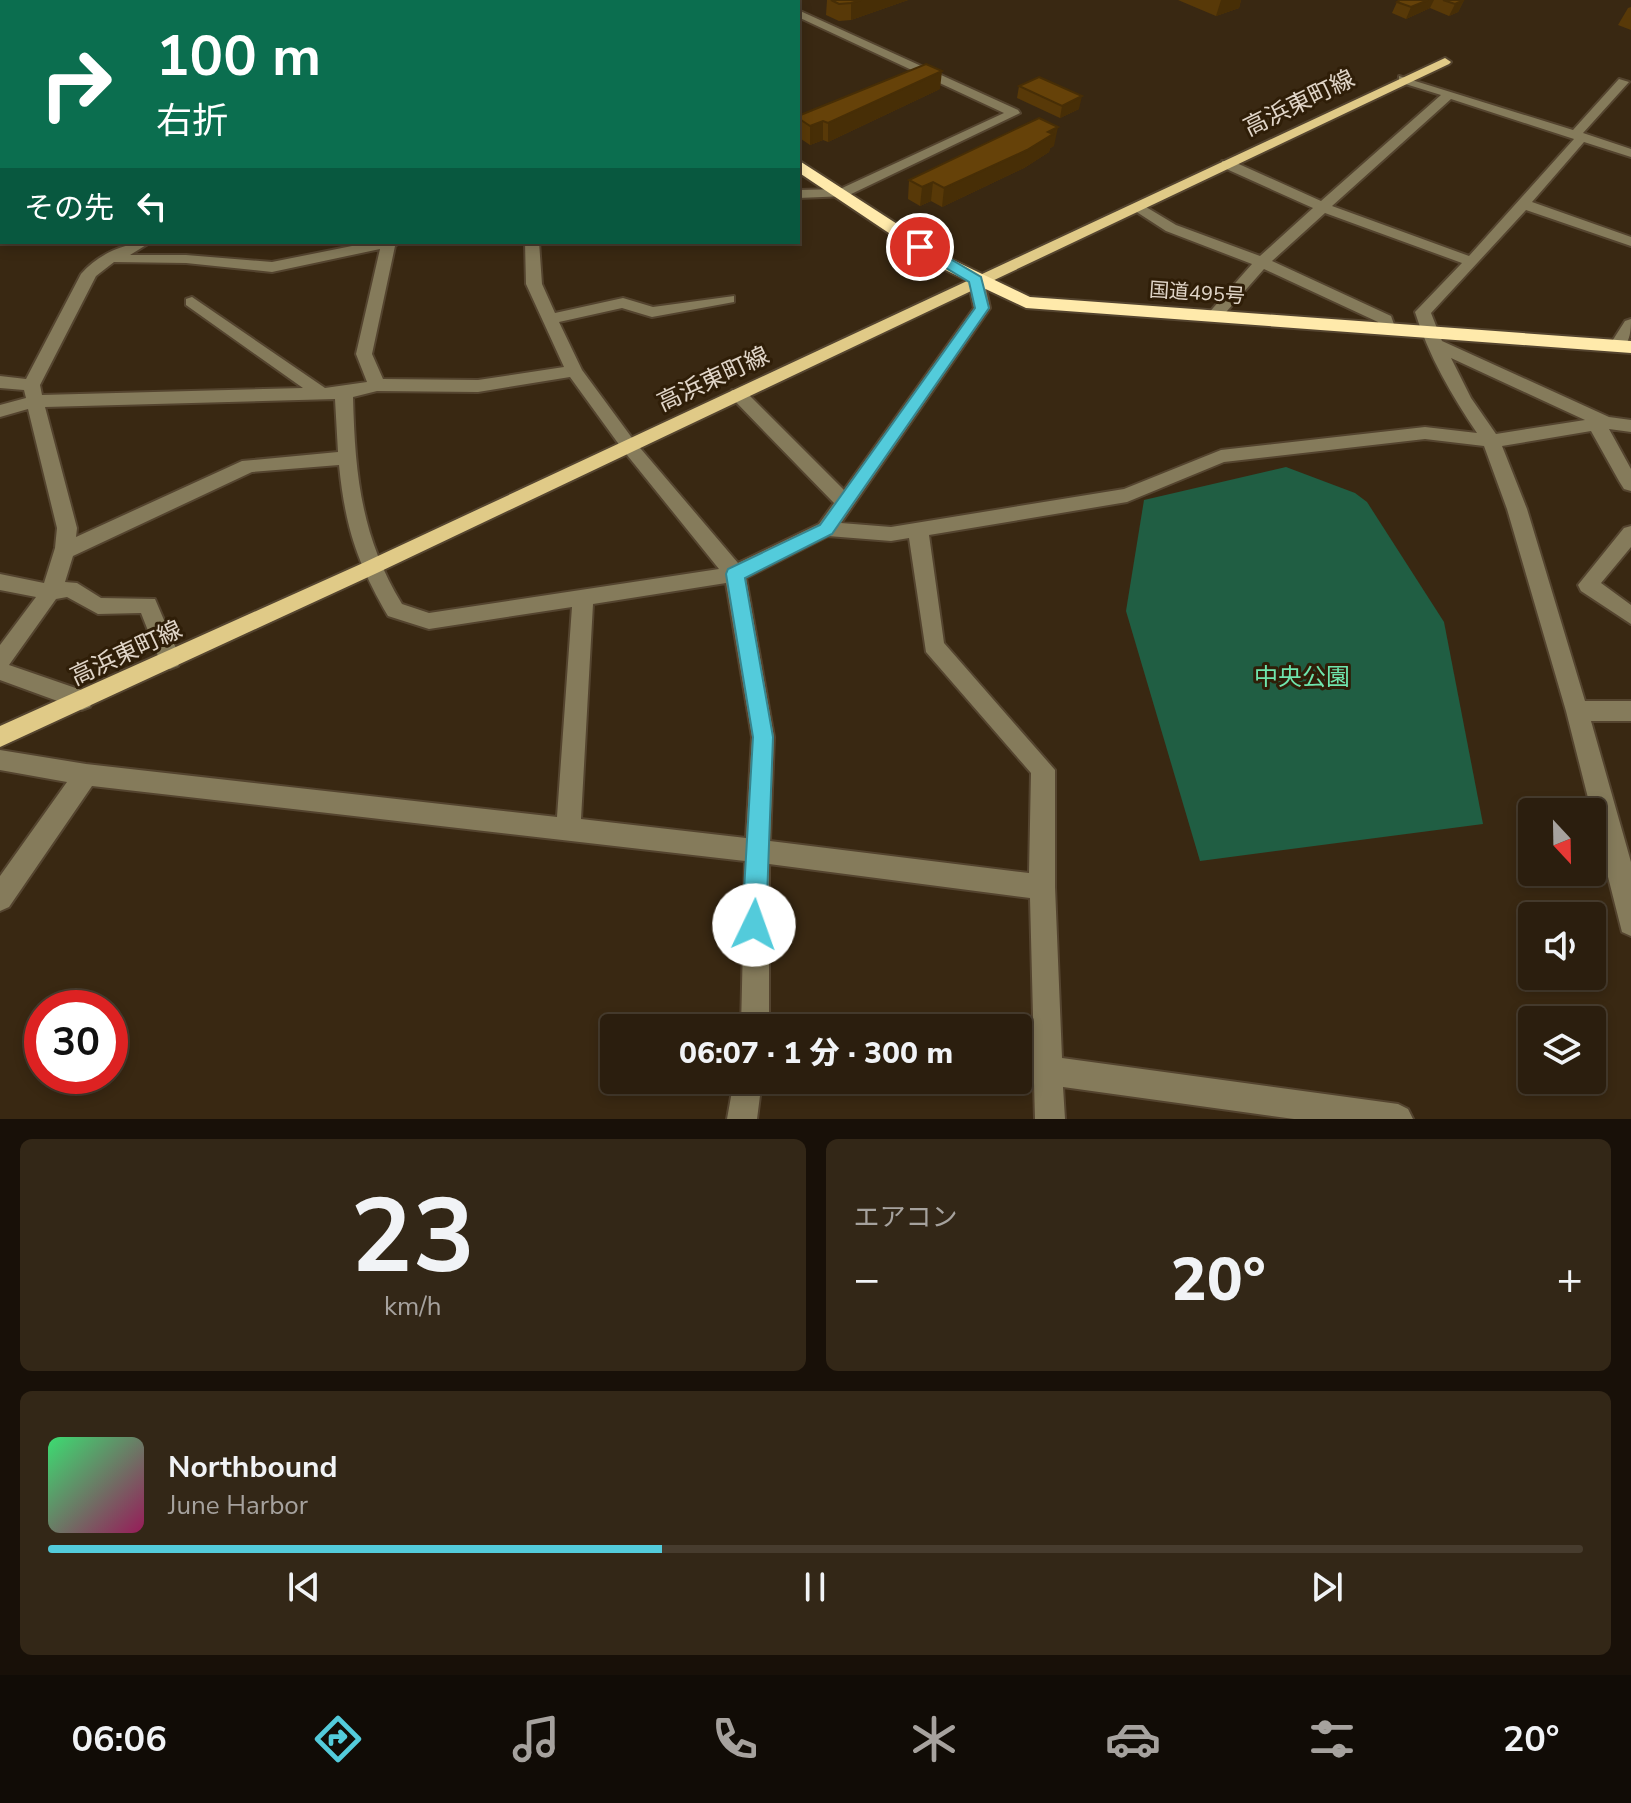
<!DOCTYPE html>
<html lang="ja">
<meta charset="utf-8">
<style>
:root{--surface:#2b1e0e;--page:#332717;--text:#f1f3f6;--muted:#a6a29e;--line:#473c2e;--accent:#53cbdb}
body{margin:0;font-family:"Nunito Sans","Noto Sans JP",sans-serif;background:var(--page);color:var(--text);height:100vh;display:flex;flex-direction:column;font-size:30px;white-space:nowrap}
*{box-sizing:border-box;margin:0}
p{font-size:26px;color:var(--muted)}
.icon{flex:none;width:44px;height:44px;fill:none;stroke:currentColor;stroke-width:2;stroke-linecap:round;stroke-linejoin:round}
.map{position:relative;height:1119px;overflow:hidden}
.drawer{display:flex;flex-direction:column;gap:20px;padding:20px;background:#181008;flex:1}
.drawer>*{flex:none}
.top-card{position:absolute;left:0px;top:0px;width:800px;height:244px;box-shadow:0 4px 12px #0003,0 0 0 2px var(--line);background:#0b6e4f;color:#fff;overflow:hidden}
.needle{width:52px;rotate:158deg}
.tools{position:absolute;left:1518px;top:798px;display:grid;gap:16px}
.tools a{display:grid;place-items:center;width:88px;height:88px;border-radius:8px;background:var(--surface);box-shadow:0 4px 12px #0003,0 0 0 2px var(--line);font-size:40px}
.speed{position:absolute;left:24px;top:990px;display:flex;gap:16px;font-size:40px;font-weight:700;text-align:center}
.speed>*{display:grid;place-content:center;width:104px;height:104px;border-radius:50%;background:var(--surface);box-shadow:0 4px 12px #0003,0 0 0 2px var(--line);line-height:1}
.speed .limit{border:12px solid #d22;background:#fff;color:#111}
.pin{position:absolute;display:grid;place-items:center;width:68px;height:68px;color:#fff;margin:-34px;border:4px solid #fff;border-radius:50%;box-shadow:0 2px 8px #0007}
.me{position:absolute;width:88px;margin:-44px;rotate:3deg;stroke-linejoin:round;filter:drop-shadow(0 0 6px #0008)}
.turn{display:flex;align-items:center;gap:28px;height:168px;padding:0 24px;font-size:36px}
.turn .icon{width:104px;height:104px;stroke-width:2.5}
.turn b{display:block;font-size:56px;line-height:68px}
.then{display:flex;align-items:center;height:76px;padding:0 24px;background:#0003;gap:16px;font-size:30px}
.big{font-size:60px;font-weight:800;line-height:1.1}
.drawer .card{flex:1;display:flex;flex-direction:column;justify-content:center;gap:12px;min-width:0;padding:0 28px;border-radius:12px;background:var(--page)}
.drawer .dial{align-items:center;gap:0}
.dial b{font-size:104px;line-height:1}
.song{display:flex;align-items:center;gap:24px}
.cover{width:96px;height:96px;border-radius:12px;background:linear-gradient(135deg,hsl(140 70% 55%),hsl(330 70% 35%))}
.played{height:8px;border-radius:4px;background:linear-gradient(90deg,var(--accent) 40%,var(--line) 40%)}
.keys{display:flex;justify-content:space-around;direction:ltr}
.heat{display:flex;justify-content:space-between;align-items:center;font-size:44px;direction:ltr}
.drawer .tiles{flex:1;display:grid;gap:20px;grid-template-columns:1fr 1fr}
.card:last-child{grid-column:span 2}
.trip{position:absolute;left:600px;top:1014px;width:432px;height:80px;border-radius:8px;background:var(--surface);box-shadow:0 4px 12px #0003,0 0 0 2px var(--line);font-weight:800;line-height:80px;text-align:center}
.dock{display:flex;height:128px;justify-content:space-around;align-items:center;background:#110c06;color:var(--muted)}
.dock .icon{width:56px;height:56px}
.dock .on{color:var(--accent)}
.dock b{font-size:36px;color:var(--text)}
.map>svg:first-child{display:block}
</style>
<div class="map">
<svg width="1631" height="1119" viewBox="0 0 1631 1119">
<rect width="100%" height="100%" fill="#392812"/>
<path fill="#205e43" d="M1286,467L1355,493L1367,502L1444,622L1483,824L1200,861L1126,611L1144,500Z"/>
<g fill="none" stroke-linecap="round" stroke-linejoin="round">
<g stroke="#54442f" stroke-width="4">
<path id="minor" d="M293,0H306L307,2H294Z
M407,0H426L427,2H408Z
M746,0H761L762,2H747Z
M798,10L1018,110L1020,113L847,196L798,198V190L840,189L1004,113L798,17Z
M1399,76L1573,130L1619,79L1629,82L1583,133L1631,149V157L1584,142L1532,202L1631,237V246L1526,210L1431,313L1442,341L1609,417L1631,420V432L1609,429L1631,469V491L1624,489L1619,481L1591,431L1502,446L1527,509L1585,701H1631V721H1591L1631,862V936L1622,932L1566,711L1507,509L1484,446L1425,439L1224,462L1127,502L929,535L944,643L1055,770V887L1062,1058L1398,1104L1408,1109L1413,1119H1294L1063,1087L1065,1119H1035L1034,1083L1017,1080L1018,1052L1034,1054L1030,898L769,864V1028H741L745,861L92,786L9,907L0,911V876L67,782L0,770V750L86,764L557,817L572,607L429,629L388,616C357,563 345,526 339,465L252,472L73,556L65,582L77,583L101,598L155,599L181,660L178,666L170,669L162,666L141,613L98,614L67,597L56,599L9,665L90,693L93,700L90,707L82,710L0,680V645L36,597L0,590V574L44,583L55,548L57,528L28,409L0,417V405L26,398L24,390L0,388V376L26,379L81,274C98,254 126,242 151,242L130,255H186L272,262L372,242H400L395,246L372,354L383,379L478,380L564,367L526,284L525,242H539L542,284L555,313L623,298L653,307L734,296V302L652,317L622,308L559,322L582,370L635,442L738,563L819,524L834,503L732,398L729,394L732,390H744L844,490L974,308L968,280L976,275L984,280L990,308L841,523L891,527L1124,489L1221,450L1425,427L1477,433C1452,396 1428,355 1415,312L1462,263L1325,213L1272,261L1391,316L1396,330L1394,334H1382L1378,322L1264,269L1220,319L1214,321L1206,316L1252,264L1166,231L1129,207L1141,204L1176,225L1260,256L1313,208L1222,167V161H1232L1321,201L1441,95L1399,82ZM1451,99L1574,139L1469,256L1332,206ZM380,249L356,354L367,382L325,388L192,297L186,299V305L303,388L42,395L40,385L96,276L114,262L186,263L272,272ZM1451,358L1585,420L1496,434L1471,398ZM570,377L623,450L719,569L429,613L402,604C361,537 355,474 353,397L377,391L478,392ZM335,399L338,452L242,461L76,537L77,528L45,407ZM828,536L891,541L909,538L926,652L1031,773L1029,873L770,841L774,737L746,578ZM726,583L752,737L746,838L581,819L593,604Z
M2,136V144L0,145V137Z
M0,164H2V172H0Z
M1631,319C1631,332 1630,339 1623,350H1611L1609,346L1625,321Z
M1631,526V547L1601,583L1631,605V624L1581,591L1578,585L1624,528Z
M734,1080H762L757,1119H727Z"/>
</g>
<g stroke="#54442f" stroke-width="4">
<path id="major" d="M1445,58L1451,62L1449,64L377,573L0,747V726L363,563Z"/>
</g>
<g stroke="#54442f" stroke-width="4">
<path id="highway" d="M537,0H550L551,2H538Z
M798,160L953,260L1030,297L1631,341V353L1026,308L941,268L798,172Z"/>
</g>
<use href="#minor" fill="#857b5b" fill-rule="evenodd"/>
<use href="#major" fill="#e0ca87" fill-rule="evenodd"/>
<use href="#highway" fill="#ffeaab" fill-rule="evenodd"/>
</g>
<path fill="#583908" d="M827,0H908L851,20L839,21L826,15Z
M1178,0H1241L1239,8L1216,16Z
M1400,0H1464L1458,12L1449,16L1430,8L1406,19L1392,13L1397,2Z
M1631,7V30L1618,25L1628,8Z
M1019,86L1079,109L1060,118L1017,98Z
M940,89L828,142L823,140L810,145L798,137V116Z
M1054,146L1050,148L1049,152L1024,168L942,207L931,201L920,206L908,199L909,180Z"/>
<path fill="#472e06" d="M861,0H908L851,20V3Z
M1221,0H1241L1239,8L1216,16Z
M1428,0H1434L1430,8L1406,19L1411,7Z
M1464,0L1458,12L1449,16L1455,4Z
M942,71L940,89L828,142V123Z
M1082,96L1079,109L1060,118L1062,106Z
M823,121V140L810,145V126Z
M1058,127L1054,146L1050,148L1049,152L1024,168L942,207L944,188Z
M933,182L931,201L920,206L922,187Z"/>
<path fill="#664209" stroke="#472e06" stroke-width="2" d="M831,0H861L851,3L839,4Z
M1400,0H1428L1411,7L1397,2Z
M1443,0H1464L1455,4Z
M926,64L942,71L828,123L823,121L810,126L798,118V116Z
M1039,77L1082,96L1062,106L1019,86Z
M1039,118L1058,127L1048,132L1053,134L1027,150L944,188L933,182L922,187L909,180Z"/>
<path fill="#53cbdb" stroke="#36848e" stroke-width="2" d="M916,244H925L981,277L989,308L832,534L745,578L773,737L766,925L762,933L754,937L746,933L742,925L753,737L726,574L728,569L820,525L975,308L969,282L916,250Z"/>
<g text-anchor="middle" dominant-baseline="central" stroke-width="6" stroke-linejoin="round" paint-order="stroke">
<g font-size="20" fill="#e0d5c8" stroke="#2f1e08">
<text transform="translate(1197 293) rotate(4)">国道495号</text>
</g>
<g font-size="24" fill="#e0d5c8" stroke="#2f1e08">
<text transform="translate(1299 103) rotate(-26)">高浜東町線</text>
<text transform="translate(713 379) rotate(-25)">高浜東町線</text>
<text transform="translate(126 653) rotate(-25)">高浜東町線</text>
</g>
<g font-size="24" fill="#6fe5ad" stroke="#2f1e08">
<text x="1302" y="677">中央公園</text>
</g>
</g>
</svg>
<div class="tools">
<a><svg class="needle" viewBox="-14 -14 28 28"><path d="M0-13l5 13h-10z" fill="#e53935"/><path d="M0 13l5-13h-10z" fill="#a6a29e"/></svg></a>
<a><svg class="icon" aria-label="sound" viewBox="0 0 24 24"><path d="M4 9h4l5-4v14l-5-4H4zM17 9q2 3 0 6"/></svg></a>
<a><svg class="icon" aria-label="layers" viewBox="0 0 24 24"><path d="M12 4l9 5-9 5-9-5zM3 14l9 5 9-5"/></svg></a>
</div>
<div class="speed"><div class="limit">30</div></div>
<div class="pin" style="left:920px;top:247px;background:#d93025"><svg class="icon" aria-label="arrive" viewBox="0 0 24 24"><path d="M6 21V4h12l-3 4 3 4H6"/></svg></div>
<svg class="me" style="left:754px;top:925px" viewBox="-20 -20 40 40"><circle r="19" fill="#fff"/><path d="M0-13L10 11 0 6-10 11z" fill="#53cbdb"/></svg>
<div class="trip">06:07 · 1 分 · 300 m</div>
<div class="top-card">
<div class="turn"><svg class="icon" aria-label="right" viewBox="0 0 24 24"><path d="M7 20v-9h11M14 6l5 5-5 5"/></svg><div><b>100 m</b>右折</div></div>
<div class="then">その先<svg class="icon" aria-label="left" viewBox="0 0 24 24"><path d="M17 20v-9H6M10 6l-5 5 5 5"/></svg></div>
</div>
</div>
<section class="drawer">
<div class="tiles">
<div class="card dial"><b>23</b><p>km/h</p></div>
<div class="card"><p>エアコン</p>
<div class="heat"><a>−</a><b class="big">20°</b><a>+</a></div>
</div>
<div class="card">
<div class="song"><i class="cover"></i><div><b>Northbound</b><p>June Harbor</p></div></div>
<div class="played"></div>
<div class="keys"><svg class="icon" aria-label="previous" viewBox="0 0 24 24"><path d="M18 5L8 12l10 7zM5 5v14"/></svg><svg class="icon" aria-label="pause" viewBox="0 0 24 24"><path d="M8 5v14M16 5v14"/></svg><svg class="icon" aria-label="next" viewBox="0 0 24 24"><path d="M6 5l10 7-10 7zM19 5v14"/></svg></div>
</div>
</div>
</section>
<nav class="dock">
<b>06:06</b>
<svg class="icon on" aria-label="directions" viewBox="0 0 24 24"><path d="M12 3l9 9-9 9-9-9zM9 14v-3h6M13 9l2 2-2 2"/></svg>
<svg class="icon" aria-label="music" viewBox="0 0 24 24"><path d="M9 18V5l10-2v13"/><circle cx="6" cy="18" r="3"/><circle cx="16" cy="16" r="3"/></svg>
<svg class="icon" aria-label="phone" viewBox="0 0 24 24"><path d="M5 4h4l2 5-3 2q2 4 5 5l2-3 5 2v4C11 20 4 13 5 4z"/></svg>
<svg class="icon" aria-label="climate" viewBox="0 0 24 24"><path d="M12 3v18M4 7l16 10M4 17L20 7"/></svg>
<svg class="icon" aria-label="car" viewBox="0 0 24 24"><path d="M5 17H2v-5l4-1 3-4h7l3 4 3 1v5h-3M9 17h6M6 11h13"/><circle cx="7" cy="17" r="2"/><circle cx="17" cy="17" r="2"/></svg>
<svg class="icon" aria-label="filters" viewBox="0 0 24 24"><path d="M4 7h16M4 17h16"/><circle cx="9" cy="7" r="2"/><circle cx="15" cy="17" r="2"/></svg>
<b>20°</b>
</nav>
